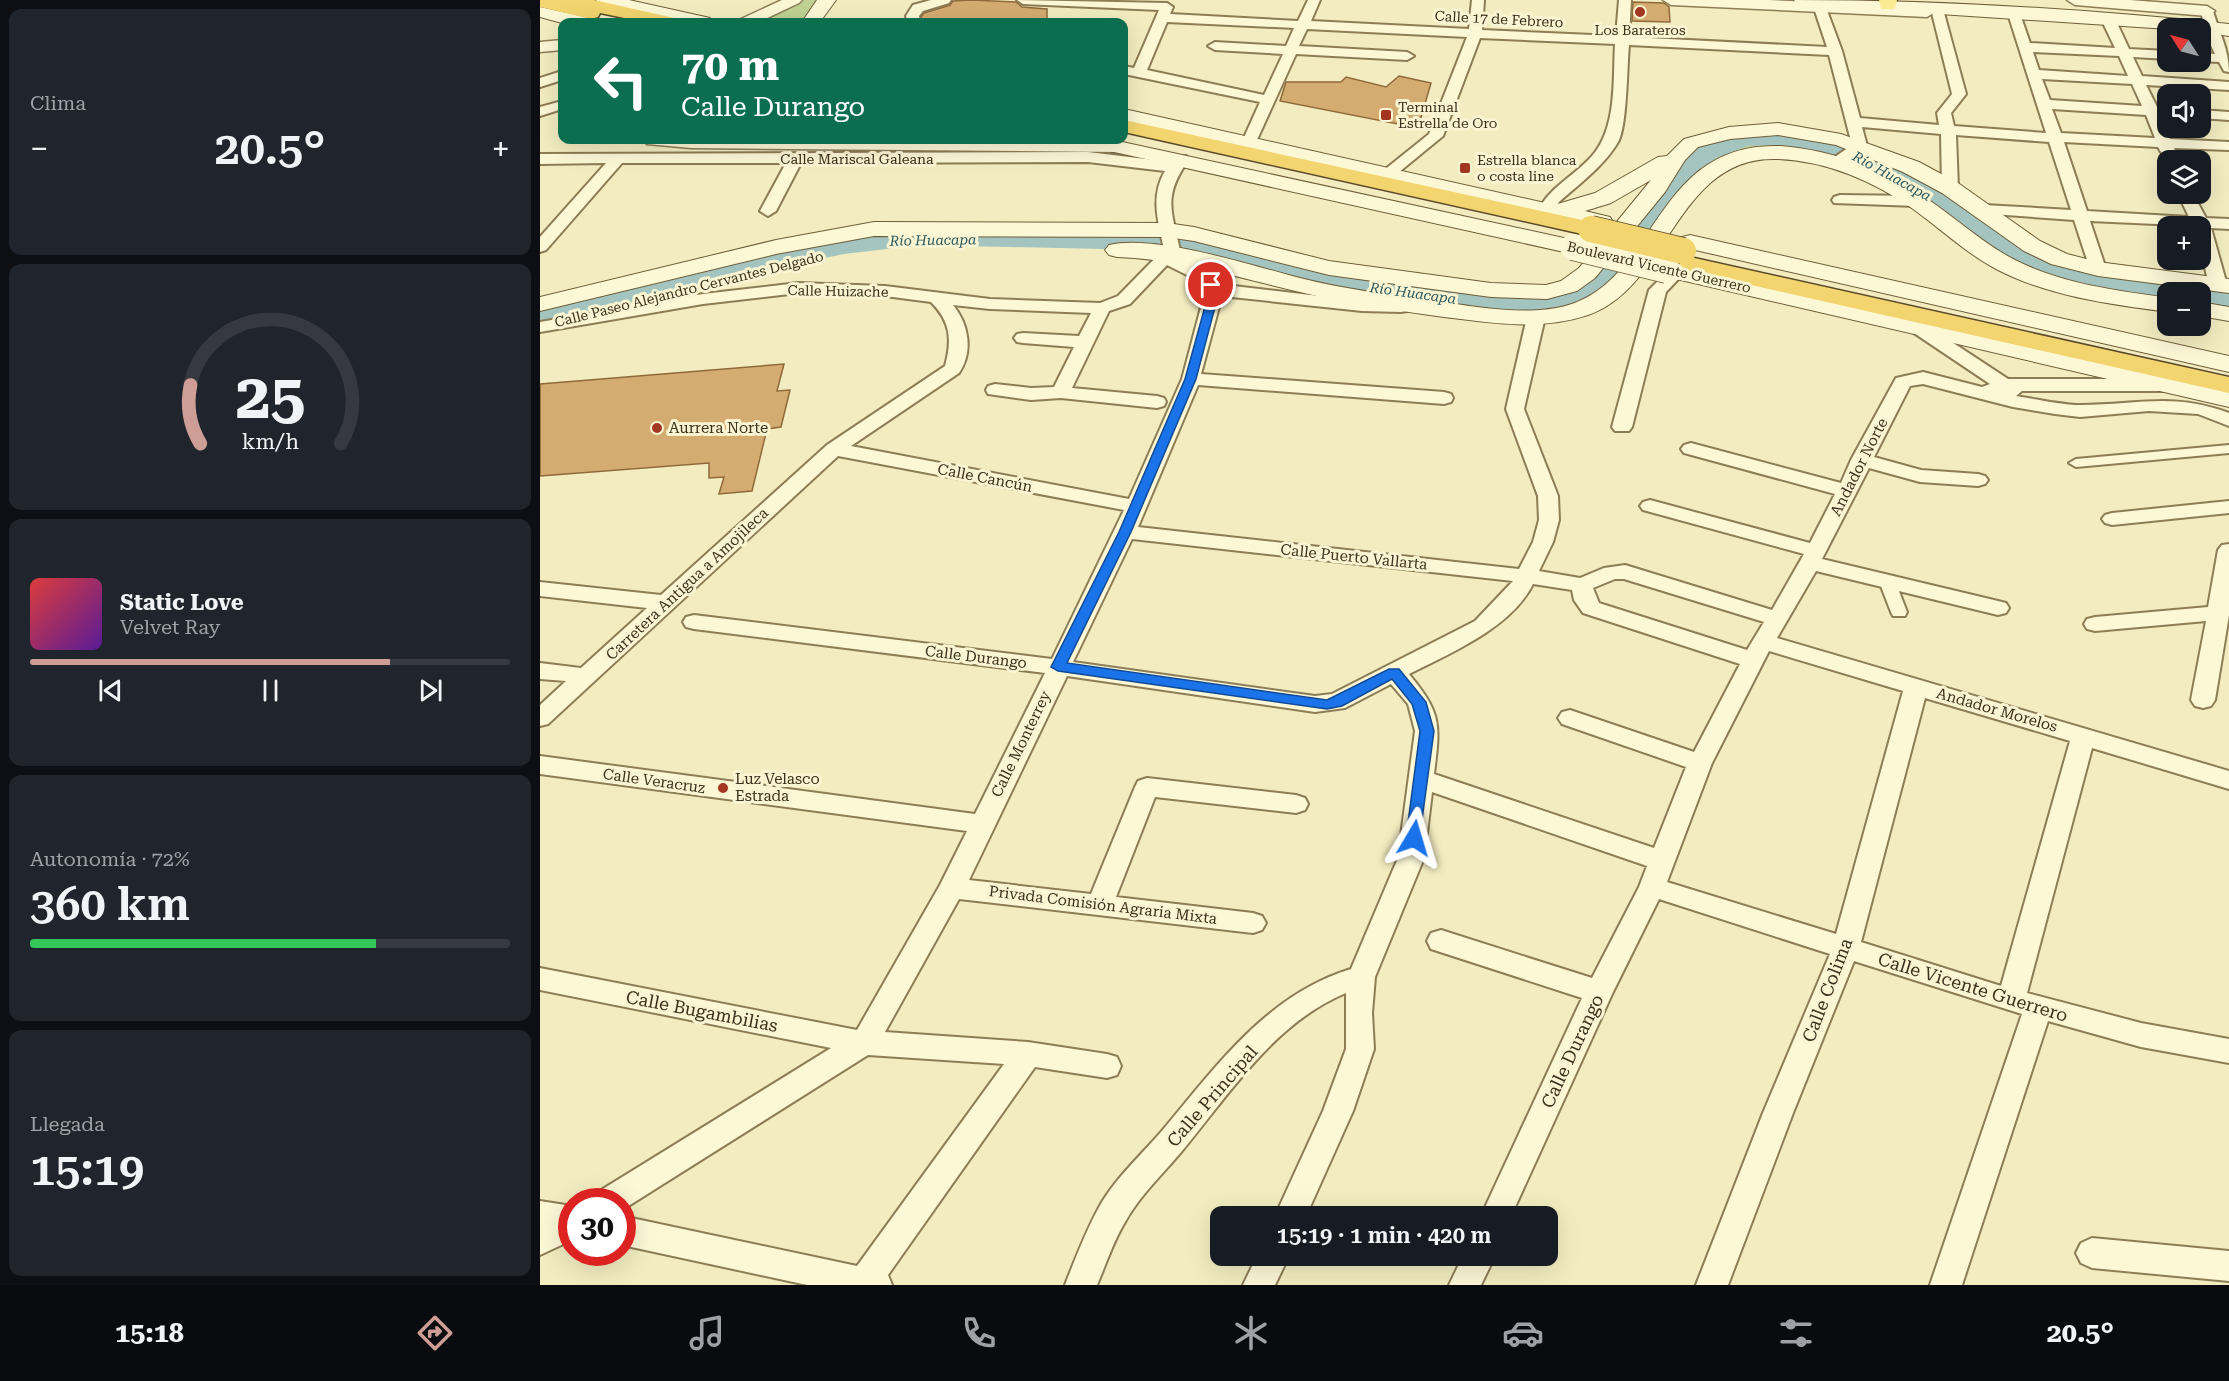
<!DOCTYPE html>
<html lang="es">
<meta charset="utf-8">
<style>
:root{--surface:#171b24;--page:#20242c;--text:#f1f3f6;--muted:#9ea1a6;--line:#363941;--accent:#ce9e96}
body{margin:0;font-family:"Roboto Serif",serif;background:var(--page);color:var(--text);height:100vh;display:flex;flex-direction:column;font-size:22px;white-space:nowrap}
*{box-sizing:border-box;margin:0}
p{font-size:20px;color:var(--muted)}
.icon{flex:none;width:33px;height:33px;fill:none;stroke:currentColor;stroke-width:2;stroke-linecap:round;stroke-linejoin:round}
.map{position:relative;flex:1;overflow:hidden}
.drawer{display:flex;flex-direction:column;gap:9px;padding:9px;background:#0d0f14;width:540px}
.drawer>*{flex:none}
.hud{position:absolute;left:18px;top:18px;width:570px;height:126px;border-radius:12px;box-shadow:0 6px 24px #0002;background:#0b6e4f;color:#fff;overflow:hidden}
.needle{width:39px;rotate:306deg}
.buttons{position:absolute;left:1617px;top:18px;display:grid;gap:12px}
.buttons a{display:grid;place-items:center;width:54px;height:54px;border-radius:12px;background:var(--surface);box-shadow:0 6px 24px #0002;font-size:30px}
.speed{position:absolute;left:18px;top:1188px;display:flex;gap:12px;font-size:30px;font-weight:700;text-align:center}
.speed>*{display:grid;place-content:center;width:78px;height:78px;border-radius:50%;background:var(--surface);box-shadow:0 6px 24px #0002;line-height:1}
.speed .limit{border:9px solid #d22;background:#fff;color:#111}
.pin{position:absolute;display:grid;place-items:center;width:51px;height:51px;color:#fff;margin:-26px;border:3px solid #fff;border-radius:50%;box-shadow:0 2px 6px #0007}
.me{position:absolute;width:66px;margin:-33px;rotate:7deg;stroke-linejoin:round;filter:drop-shadow(0 0 4px #0008)}
.turn{display:flex;align-items:center;gap:21px;height:126px;padding:0 24px;font-size:27px}
.turn .icon{width:78px;height:78px;stroke-width:2.5}
.turn b{display:block;font-size:42px;line-height:51px}
.big{font-size:45px;font-weight:600;line-height:1.1}
.drawer .widget{flex:1;display:flex;flex-direction:column;justify-content:center;gap:9px;min-width:0;padding:0 21px;border-radius:12px;background:var(--page)}
.drawer .dial{align-items:center;gap:0}
.dial svg{height:156px;overflow:visible;fill:none;stroke:var(--line);stroke-width:7;stroke-linecap:round;text-anchor:middle}
.dial text{fill:var(--text);stroke:none}
.song{display:flex;align-items:center;gap:18px}
.cover{width:72px;height:72px;border-radius:9px;background:linear-gradient(135deg,hsl(0 70% 55%),hsl(270 70% 35%))}
.played{height:6px;border-radius:3px;background:linear-gradient(90deg,var(--accent) 75%,var(--line) 75%)}
.keys{display:flex;justify-content:space-around;direction:ltr}
.heat{display:flex;justify-content:space-between;align-items:center;font-size:33px;direction:ltr}
.charge{height:9px;border-radius:4px;background:linear-gradient(90deg,#34c759 72%,var(--line) 0)}
.trip{position:absolute;left:670px;top:1206px;width:348px;height:60px;border-radius:12px;background:var(--surface);box-shadow:0 6px 24px #0002;font-weight:600;line-height:60px;text-align:center}
.dock{display:flex;height:96px;justify-content:space-around;align-items:center;background:#090b0e;color:var(--muted)}
.dock .icon{width:42px;height:42px}
.dock .selected{color:var(--accent)}
.dock b{font-size:27px;color:var(--text)}
main{display:flex;flex:1;min-height:0}
.map>svg:first-child{display:block}
</style>
<main>
<section class="drawer">
<div class="widget"><p>Clima</p>
<div class="heat"><a>−</a><b class="big">20.5°</b><a>+</a></div>
</div>
<div class="widget dial"><svg viewBox="0 0 100 80">
<path d="M14 69A42 42 0 1 1 86 69"/>
<path d="M14 69A42 42 0 0 1 9 39" stroke="#ce9e96"/>
<text x="50" y="56" font-size="32" font-weight="700">25</text>
<text x="50" y="72" font-size="11">km/h</text>
</svg></div>
<div class="widget">
<div class="song"><i class="cover"></i><div><b>Static Love</b><p>Velvet Ray</p></div></div>
<div class="played"></div>
<div class="keys"><svg class="icon" aria-label="previous" viewBox="0 0 24 24"><path d="M18 5L8 12l10 7zM5 5v14"/></svg><svg class="icon" aria-label="pause" viewBox="0 0 24 24"><path d="M8 5v14M16 5v14"/></svg><svg class="icon" aria-label="next" viewBox="0 0 24 24"><path d="M6 5l10 7-10 7zM19 5v14"/></svg></div>
</div>
<div class="widget"><p>Autonomía · 72%</p><b class="big">360 km</b><div class="charge"></div></div>
<div class="widget"><p>Llegada</p><b class="big">15:19</b></div>
</section>
<div class="map">
<svg width="1689" height="1285" viewBox="0 0 1689 1285">
<rect width="100%" height="100%" fill="#f2ecc0"/>
<path fill="#bfd193" d="M263,0H285L271,22H216Z
M1240,143L1291,150L1288,152L1230,147L1202,151L1152,180C1170,150 1207,142 1240,143Z"/>
<g fill="none" stroke-linecap="round" stroke-linejoin="round">
<path fill="#a4c4c0" fill-rule="evenodd" d="M1234,129L1287,137L1322,148L1375,175L1474,240L1540,270L1568,277L1653,283L1689,289V307L1660,303V292H1628V299L1568,295L1520,283L1454,252L1403,216L1357,187L1304,160L1282,152L1234,145L1207,146L1174,159L1063,298L1040,307L1004,316L940,312L805,292L646,253L606,250L380,245L304,254L211,273L0,325V307L211,255L304,236L380,229L606,232L646,235L805,274L940,294L1004,298L1041,286L1156,147C1182,135 1205,130 1234,129Z"/>
</g>
<path fill="#d4ac72" stroke="#8f6a39" stroke-width="1.5" d="M431,0L476,2L482,7L507,9V22H382L381,17L384,13L410,5L413,1Z
M1093,2L1124,3L1129,7L1130,22L1092,21Z
M859,76L891,83L878,128L740,101L746,82H801L806,77L846,87Z
M244,364L237,391L250,390L241,427L227,429L212,491L179,494L184,477L169,478V463L0,476V384Z"/>
<g fill="none" stroke-linecap="round" stroke-linejoin="round">
<g stroke="#8d7d56" stroke-width="4">
<path id="pedestrian" d="M1689,445V453L1536,467L1529,463L1536,459Z
M1347,576L1355,581L1367,612L1365,616H1353L1351,612L1339,581Z"/>
</g>
<g stroke="#8d7d56" stroke-width="4">
<path id="minor" d="M391,0H411L409,3L383,11L379,16L380,22H368L366,16L373,5Z
M477,0L627,3L633,7L630,14L758,21L768,0H780L771,21L929,29L932,0H944L942,30L1076,36L1079,0H1091L1089,37L1287,47L1274,8L1280,4L1286,8L1302,51L1320,118L1399,125L1397,113L1412,94L1392,13L1398,9L1404,13L1426,94L1411,113L1414,126L1506,133L1469,17L1470,14H1480L1490,43L1575,48L1563,23L1570,19L1577,23L1589,49L1628,51V59L1593,57L1602,76L1689,82V90L1606,85L1617,107L1628,109V115L1621,116L1630,139L1689,142V150L1634,148L1639,160H1628V164L1618,147L1524,142L1547,211L1649,217L1638,194H1653L1666,218L1689,219V229L1671,228L1687,285L1684,289H1672L1669,285L1660,246V226L1550,221L1566,269L1558,274L1550,269L1534,220L1438,213L1436,210L1438,207L1444,205L1531,210L1509,142L1416,135L1418,188L1410,193L1402,188L1401,134L1322,127L1327,146L1325,149L1302,165H1292L1289,162L1292,159L1312,145L1289,55L1089,45C1087,65 1087,127 1078,142C1064,166 1039,184 1019,202L1017,205L1019,211L1011,216L1005,214L1001,205C1014,185 1036,174 1052,156C1077,128 1073,80 1075,44L940,38L903,136L853,177H843L840,174L843,171L889,134L927,37L767,29L759,46L867,52L874,56L867,60L756,54L716,142L709,146L702,142L720,102L584,74V66L594,68L619,10L483,4ZM627,22L754,28L746,46L675,42L668,46L675,50L743,54L724,95L607,70ZM1493,52L1579,56L1588,76L1499,70ZM1502,79L1592,84L1602,106L1510,100ZM1512,109L1606,115L1615,138L1521,133Z
M1667,7L1673,11C1679,32 1689,50 1689,72L1684,71L1679,62L1660,61V53L1675,54L1666,35L1661,11Z
M22,71V80L0,87V78Z
M22,101V109L0,116V107Z
M1660,110L1689,112V120L1660,118Z
M548,152L631,162L636,156H646L649,159C623,196 631,209 640,250L635,257L669,272L678,286L685,285L822,301L861,302L867,303L870,307L867,311L861,312L822,311L682,296L661,374L904,392L911,394L913,398L911,402L904,404L658,385L598,527L979,569L993,542L999,520L998,496L966,409L987,317L990,313H1002L1005,317L984,409L1018,496L1019,520L1013,542L999,571L1040,578L1064,568L1085,565L1232,610L1264,554L1103,510L1100,506L1103,502L1110,500L1270,543L1295,494L1144,453L1141,449L1144,445L1151,443L1301,483L1311,460L1356,378L1383,372L1442,387L1450,384L1371,331L1368,327L1371,323H1383L1468,379H1623L1630,381L1632,385L1630,389L1623,391H1482L1476,396C1497,399 1520,405 1541,405C1597,405 1633,392 1689,413V426L1658,414L1609,411L1540,417L1515,414L1473,407L1383,384L1370,386L1334,457L1381,470L1438,474L1445,476L1448,480L1445,484L1438,486L1380,482L1329,468L1282,559L1458,601L1466,603L1469,608L1466,613L1458,615L1276,571L1237,638L1689,771V789L1552,748L1487,993L1601,1023L1689,1039V1063L1601,1047L1508,1021L1422,1285H1390L1482,1014L1314,961L1253,1113L1188,1285H1156L1223,1113L1290,954L1119,899L1073,992L971,1216H941L1042,998L891,949L887,941L891,933L901,930L1052,978L1099,887L1107,866L892,792L884,858L835,977L832,1013L834,1049L813,1111L766,1216H735L783,1111L806,1049V993C735,1022 689,1094 642,1151C623,1174 600,1195 585,1222C573,1242 566,1264 557,1285H525C536,1257 547,1228 562,1202C578,1176 601,1155 621,1132C676,1067 726,995 811,969L858,858L875,731L868,704L851,684L805,708L775,712L527,676L429,880L551,894L595,787L598,781L607,778L756,795L765,798L768,804L765,810L756,813L615,797L576,897L713,913L722,916L726,923L722,930L713,933L419,899L345,1032L488,1042L567,1054L577,1057L581,1066L577,1075L567,1078L495,1067L348,1275L352,1285H267L82,1245V1216L317,1266L464,1064L328,1055L82,1210V1202H54L58,1192L291,1048L0,990V968L317,1030L400,885L427,831L0,774V756L435,814L505,673L154,629L146,627L143,622L146,617L154,615L512,659L584,510L298,456L8,724L0,726V705L26,681L0,679V663L41,668L107,608L0,596V582L121,595L287,445L405,366C412,340 411,322 391,302L345,296L258,293L163,304L0,332V322L163,294L258,283L345,286L450,299L560,303L578,296L624,249C618,221 610,197 625,171L548,162L261,163L236,211L228,216L220,211L246,163H82L6,250L0,252V237L66,163L0,164V154ZM627,265L657,280L665,292L642,379L589,499L311,446L419,373C434,351 428,323 413,305L450,309L551,313L539,336L483,333L477,334L474,338L477,342L483,343L534,347L514,387L491,388L455,384L448,386L446,390L448,394L491,400L521,398L617,408L624,406L626,402L624,398L617,396L532,388L569,311L590,304ZM592,539L973,581L935,621L792,694L775,696L533,662ZM1075,579H1084L1224,622L1207,650L1059,603L1053,588ZM993,584L1032,590L1034,600L1043,613L1200,664L1154,752L1030,710L1022,712L1018,718L1022,724L1146,767L1114,848L894,774C900,724 902,714 869,674C910,653 971,628 993,584ZM1229,651L1363,691L1296,934L1127,882L1172,763ZM1385,698L1530,741L1461,986L1321,942Z
M1300,195L1376,196L1384,201L1376,206L1294,203L1292,200L1294,197Z
M1137,267L1145,272L1126,292L1092,427L1089,431H1075L1072,427L1109,290L1131,268Z
M1689,501V513L1572,525L1565,523L1562,519L1565,515L1572,513Z
M1689,544V615L1675,700L1671,706L1663,708L1655,706L1651,700L1666,621L1555,631L1547,629L1544,624L1547,619L1555,617L1668,607L1678,550L1682,545Z
M0,1201L32,1206V1240L0,1255Z
M1552,1238L1689,1251V1281L1552,1268L1541,1263L1536,1253L1541,1243Z
M717,1256H749L735,1285H703Z
M923,1256H955L941,1285H909Z"/>
</g>
<g stroke="#8d7d56" stroke-width="3">
<path id="tertiary" d="M242,0H262L259,3L219,22H199L201,19Z
M1123,0H1229L1387,7L1395,12L1387,17L1131,5Z
M1527,0H1590L1667,6L1675,11L1667,16L1535,5Z
M22,40V50L0,52V42Z
M104,140L578,142L584,143L587,147L584,151L578,152L151,148L107,144Z"/>
</g>
<g stroke="#6f5e39" stroke-width="2">
<path id="secondary" d="M56,0H89L170,18L173,22H142L59,4Z
M277,0H296L280,22H262Z
M1254,0C1399,0 1545,9 1689,24V36L1660,32V28L1628,29L1263,5L1257,4Z
M0,7L50,18L53,22L22,23L0,17Z
M584,109L1014,205L1055,193L1118,157L1127,156L1144,139L1189,127L1238,123L1301,134L1379,162L1418,183L1500,241L1527,254L1558,262L1689,279V293L1558,276L1511,264L1484,251L1402,193L1363,172L1296,145L1238,135L1190,139L1158,147L1145,160L1125,192L1055,278L1037,291L1007,299L951,297L789,275L654,241L627,237L334,236L236,254L0,311V297L236,240L334,222L627,223L654,227L789,261L951,283L1006,285L1021,281L1039,268L1111,180L1071,203L1045,211L1070,217L1073,222L1070,227L1062,229L584,121Z
M537,140H573L1033,240L1041,242L1045,247L1041,252L1033,254L547,146L540,144Z
M1241,146C1292,150 1343,169 1386,198C1416,218 1441,242 1473,259C1521,284 1574,290 1628,298V312C1570,304 1511,297 1458,270C1427,254 1401,229 1373,209C1334,181 1286,161 1238,159C1136,155 1130,287 1048,315C1000,331 953,323 904,317C861,311 819,305 777,296C709,281 648,260 577,257L569,255L565,250L569,245C615,234 713,266 760,278C804,289 850,295 894,301C934,306 976,315 1016,308C1119,290 1109,141 1241,146Z
M1150,235L1689,356V372L1142,247L1139,242L1142,237Z
M1127,263L1689,391V407L1119,275L1115,270L1119,265Z
M1660,302L1689,307V321L1660,316Z"/>
</g>
<g stroke="#5b492b" stroke-width="3">
<path id="primary" d="M1339,0H1357L1355,9H1341Z"/>
</g>
<g stroke="#5b492b" stroke-width="3">
<path id="trunk" d="M0,0H54L134,18L137,22H104L60,13L58,17L51,19L0,7Z
M584,120L1051,222L1059,224L1063,229L1059,234L1051,236L584,132Z
M1132,253L1689,377V393L1123,265L1120,260L1123,255Z"/>
</g>
<use href="#pedestrian" fill="#fcf7d5" fill-rule="evenodd"/>
<use href="#minor" fill="#fcf7d5" fill-rule="evenodd"/>
<use href="#tertiary" fill="#fcf7d5" fill-rule="evenodd"/>
<use href="#secondary" fill="#fcf7d5" fill-rule="evenodd"/>
<use href="#primary" fill="#f9eb94" fill-rule="evenodd"/>
<use href="#trunk" fill="#f2d56e" fill-rule="evenodd"/>
<g stroke="#6f5e39" stroke-width="28" stroke-linecap="butt">
<path id="secondary-bridge" d="M1033,247L1127,270"/>
</g>
<g stroke="#5b492b" stroke-width="28" stroke-linecap="butt">
<path id="trunk-bridge" d="M1051,229L1143,251"/>
</g>
<use href="#secondary-bridge" stroke="#fcf7d5" stroke-width="26"/>
<use href="#trunk-bridge" stroke="#f2d56e" stroke-width="26"/>
</g>
<path fill="#1a73e8" stroke="#114b97" stroke-width="1.5" d="M671,282L674,283L679,292L656,379L591,532L527,663L787,700L849,669H859L886,702L894,731L879,842H868L866,838L880,731L872,704L852,679L802,706L787,709L518,671L511,667L579,532L645,379L669,292L665,285Z"/>
<g fill="#a33620" stroke="#f9f4d1" stroke-width="2">
<circle cx="1100" cy="12" r="6"/>
<rect x="840" y="109" width="12" height="12" rx="3"/>
<rect x="919" y="162" width="12" height="12" rx="3"/>
<circle cx="117" cy="428" r="6"/>
<circle cx="183" cy="788" r="6"/>
</g>
<g text-anchor="middle" dominant-baseline="central" stroke-width="6" stroke-linejoin="round" paint-order="stroke">
<g font-size="14" fill="#3c311c" stroke="#f9f4d1">
<text transform="translate(959 19) rotate(3)">Calle 17 de Febrero</text>
<text x="317" y="159">Calle Mariscal Galeana</text>
<text transform="translate(1119 267) rotate(13)">Boulevard Vicente Guerrero</text>
<text transform="translate(149 289) rotate(-14)">Calle Paseo Alejandro Cervantes Delgado</text>
<text transform="translate(298 291) rotate(1)">Calle Huizache</text>
</g>
<g font-size="14" fill="#3c311c" stroke="#f9f4d1" text-anchor="start">
<text x="1100" y="30" text-anchor="middle">Los Barateros</text>
<text x="858" y="107">Terminal<tspan x="858" dy="16">Estrella de Oro</tspan></text>
<text x="937" y="160">Estrella blanca<tspan x="937" dy="16">o costa line</tspan></text>
</g>
<g font-size="14" font-style="italic" fill="#2a575d" stroke="#f9f4d1">
<text transform="translate(1352 176) rotate(29)">Río Huacapa</text>
<text transform="translate(393 240) rotate(-1)">Río Huacapa</text>
<text transform="translate(873 293) rotate(8)">Río Huacapa</text>
</g>
<g font-size="15" fill="#3c311c" stroke="#f9f4d1" text-anchor="start">
<text x="129" y="428">Aurrera Norte</text>
<text x="195" y="779">Luz Velasco<tspan x="195" dy="17">Estrada</tspan></text>
</g>
<g font-size="15" fill="#3c311c" stroke="#f9f4d1">
<text transform="translate(1319 467) rotate(-63)">Andador Norte</text>
<text transform="translate(445 478) rotate(11)">Calle Cancún</text>
<text transform="translate(814 557) rotate(6)">Calle Puerto Vallarta</text>
<text transform="translate(147 584) rotate(-43)">Carretera Antigua a Amojileca</text>
<text transform="translate(436 657) rotate(7)">Calle Durango</text>
<text transform="translate(1457 710) rotate(16)">Andador Morelos</text>
<text transform="translate(481 744) rotate(-64)">Calle Monterrey</text>
<text transform="translate(114 781) rotate(8)">Calle Veracruz</text>
<text transform="translate(563 905) rotate(7)">Privada Comisión Agraria Mixta</text>
</g>
<g font-size="18" fill="#3c311c" stroke="#f9f4d1">
<text transform="translate(1433 987) rotate(17)">Calle Vicente Guerrero</text>
<text transform="translate(1287 990) rotate(-69)">Calle Colima</text>
<text transform="translate(162 1011) rotate(11)">Calle Bugambilias</text>
<text transform="translate(1032 1051) rotate(-65)">Calle Durango</text>
<text transform="translate(672 1096) rotate(-49)">Calle Principal</text>
</g>
</g>
</svg>
<div class="buttons">
<a><svg class="needle" viewBox="-14 -14 28 28"><path d="M0-13l5 13h-10z" fill="#e53935"/><path d="M0 13l5-13h-10z" fill="#9ea1a6"/></svg></a>
<a><svg class="icon" aria-label="sound" viewBox="0 0 24 24"><path d="M4 9h4l5-4v14l-5-4H4zM17 9q2 3 0 6"/></svg></a>
<a><svg class="icon" aria-label="layers" viewBox="0 0 24 24"><path d="M12 4l9 5-9 5-9-5zM3 14l9 5 9-5"/></svg></a>
<a>+</a>
<a>−</a>
</div>
<div class="speed"><div class="limit">30</div></div>
<div class="pin" style="left:671px;top:285px;background:#d93025"><svg class="icon" aria-label="arrive" viewBox="0 0 24 24"><path d="M6 21V4h12l-3 4 3 4H6"/></svg></div>
<svg class="me" style="left:874px;top:838px" viewBox="-20 -20 40 40"><path d="M0-17L14 15 0 8-14 15z" fill="#1a73e8" stroke="#fff" stroke-width="4"/></svg>
<div class="trip">15:19 · 1 min · 420 m</div>
<div class="hud">
<div class="turn"><svg class="icon" aria-label="left" viewBox="0 0 24 24"><path d="M17 20v-9H6M10 6l-5 5 5 5"/></svg><div><b>70 m</b>Calle Durango</div></div>
</div>
</div>
</main>
<nav class="dock">
<b>15:18</b>
<svg class="icon selected" aria-label="directions" viewBox="0 0 24 24"><path d="M12 3l9 9-9 9-9-9zM9 14v-3h6M13 9l2 2-2 2"/></svg>
<svg class="icon" aria-label="music" viewBox="0 0 24 24"><path d="M9 18V5l10-2v13"/><circle cx="6" cy="18" r="3"/><circle cx="16" cy="16" r="3"/></svg>
<svg class="icon" aria-label="phone" viewBox="0 0 24 24"><path d="M5 4h4l2 5-3 2q2 4 5 5l2-3 5 2v4C11 20 4 13 5 4z"/></svg>
<svg class="icon" aria-label="climate" viewBox="0 0 24 24"><path d="M12 3v18M4 7l16 10M4 17L20 7"/></svg>
<svg class="icon" aria-label="car" viewBox="0 0 24 24"><path d="M5 17H2v-5l4-1 3-4h7l3 4 3 1v5h-3M9 17h6M6 11h13"/><circle cx="7" cy="17" r="2"/><circle cx="17" cy="17" r="2"/></svg>
<svg class="icon" aria-label="filters" viewBox="0 0 24 24"><path d="M4 7h16M4 17h16"/><circle cx="9" cy="7" r="2"/><circle cx="15" cy="17" r="2"/></svg>
<b>20.5°</b>
</nav>
